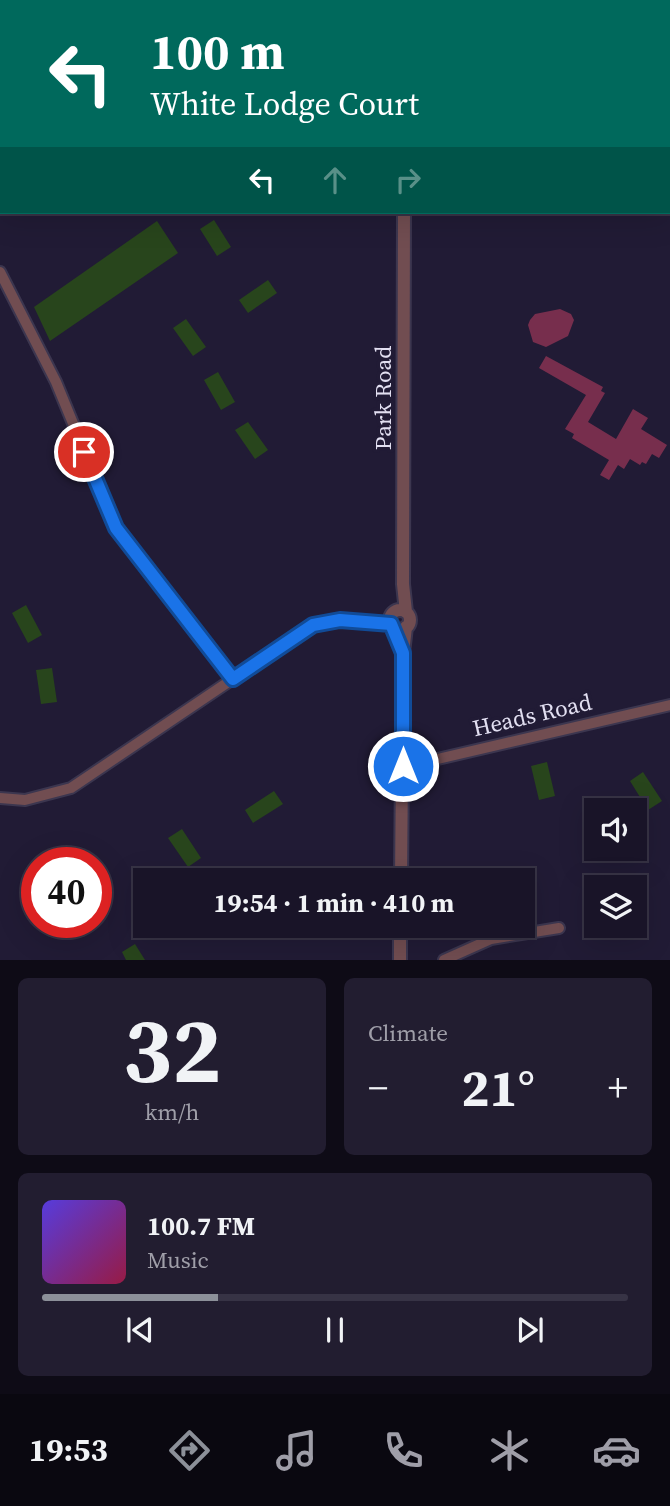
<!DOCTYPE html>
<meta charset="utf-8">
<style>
:root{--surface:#191428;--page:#221d30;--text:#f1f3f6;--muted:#9f9ea8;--line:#373345;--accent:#8c9099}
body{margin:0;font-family:"Source Serif 4",serif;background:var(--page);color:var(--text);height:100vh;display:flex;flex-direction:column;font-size:26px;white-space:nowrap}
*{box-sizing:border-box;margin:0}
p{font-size:23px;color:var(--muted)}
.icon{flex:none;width:38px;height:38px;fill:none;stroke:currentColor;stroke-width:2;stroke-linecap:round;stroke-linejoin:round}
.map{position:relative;height:960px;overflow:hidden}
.sheet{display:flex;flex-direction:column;gap:18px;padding:18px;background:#0e0b16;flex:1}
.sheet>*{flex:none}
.hud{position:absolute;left:0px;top:0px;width:670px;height:214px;box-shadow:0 7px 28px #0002,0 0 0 2px var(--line);background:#00695c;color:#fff;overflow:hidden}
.buttons{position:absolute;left:584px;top:798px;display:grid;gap:14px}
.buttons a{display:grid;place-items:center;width:63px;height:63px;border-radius:0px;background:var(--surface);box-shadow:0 7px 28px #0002,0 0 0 2px var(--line);font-size:35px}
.speed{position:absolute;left:21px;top:847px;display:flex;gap:14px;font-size:35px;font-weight:700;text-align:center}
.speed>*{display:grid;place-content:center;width:91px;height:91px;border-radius:50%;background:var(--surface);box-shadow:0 7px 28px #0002,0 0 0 2px var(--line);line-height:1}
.speed .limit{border:10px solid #d22;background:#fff;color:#111}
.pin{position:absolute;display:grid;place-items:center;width:60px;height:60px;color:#fff;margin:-30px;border:4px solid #fff;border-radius:50%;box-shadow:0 2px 7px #0007}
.me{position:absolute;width:77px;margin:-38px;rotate:0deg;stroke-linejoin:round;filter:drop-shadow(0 0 5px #0008)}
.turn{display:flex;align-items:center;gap:24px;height:147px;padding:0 35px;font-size:32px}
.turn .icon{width:91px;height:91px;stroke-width:2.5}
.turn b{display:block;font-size:49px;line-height:60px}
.lanes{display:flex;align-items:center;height:66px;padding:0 35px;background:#0003;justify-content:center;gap:35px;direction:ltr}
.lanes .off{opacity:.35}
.big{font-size:52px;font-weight:700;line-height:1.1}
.sheet .tile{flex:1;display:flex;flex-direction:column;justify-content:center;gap:10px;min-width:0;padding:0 24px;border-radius:10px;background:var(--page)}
.sheet .dial{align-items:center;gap:0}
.dial b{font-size:91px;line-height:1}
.song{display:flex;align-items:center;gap:21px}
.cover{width:84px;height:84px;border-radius:10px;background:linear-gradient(135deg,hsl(250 70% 55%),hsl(340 70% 35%))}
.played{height:7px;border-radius:4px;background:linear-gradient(90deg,var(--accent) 30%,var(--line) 30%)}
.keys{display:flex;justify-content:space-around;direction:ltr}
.heat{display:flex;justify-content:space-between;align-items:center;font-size:38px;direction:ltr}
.sheet .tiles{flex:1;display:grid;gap:18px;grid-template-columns:1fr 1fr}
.tile:last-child{grid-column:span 2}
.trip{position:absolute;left:133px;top:868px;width:402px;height:70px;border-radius:0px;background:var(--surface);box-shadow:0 7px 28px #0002,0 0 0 2px var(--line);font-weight:700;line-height:70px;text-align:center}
.dock{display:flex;height:112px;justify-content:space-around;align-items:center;background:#0a0810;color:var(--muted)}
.dock .icon{width:49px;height:49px}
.dock .on{color:var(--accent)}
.dock b{font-size:32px;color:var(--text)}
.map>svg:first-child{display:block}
</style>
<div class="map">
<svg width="670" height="960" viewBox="0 0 670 960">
<rect width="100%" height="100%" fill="#211b35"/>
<path fill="#28451c" d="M214,220L231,247L217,256L200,229Z
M157,221L178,253L50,341L34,307Z
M268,280L277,293L248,313L239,300Z
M186,319L206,347L193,356L173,328Z
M218,372L235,402L221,410L204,380Z
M248,422L268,450L255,459L235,430Z
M26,605L42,635L28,643L12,613Z
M52,668L57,702L41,704L36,670Z
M547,762L555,796L539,800L531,766Z
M643,772L662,801L648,810L630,781Z
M274,791L283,804L253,823L245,810Z
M182,829L201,858L188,867L168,838Z
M135,944L145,960H126L122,952Z"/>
<path fill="#772e4d" d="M560,309L571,314L574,320L568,336L546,347L533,342L528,325L530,320L535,314Z
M546,356L603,387L601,391L605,393L588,422L616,439L633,409L648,418L641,429L667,445L659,458L652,454L646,464L642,462L640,465L630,459L624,469L618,465L609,480L600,475L609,460L572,438L574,434L565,429L586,395L539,368Z"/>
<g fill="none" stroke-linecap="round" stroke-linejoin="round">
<g stroke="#3c364f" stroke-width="14">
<path id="minor" d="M118,2L120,0
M0,272L56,382L116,528L233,679
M403,767L670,705
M0,798L25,800L71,788L313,625L340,620L391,623
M444,960L491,939L559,928"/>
</g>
<g stroke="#3c364f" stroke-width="16">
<path id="tertiary" d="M384,0V2
M404,212L403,584L406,612
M390 620a10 10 0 1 1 20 0a10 10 0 1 1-20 0Z
M401,880L403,653L406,627
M400,960V926"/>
</g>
<use href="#minor" stroke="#714d51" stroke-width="10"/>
<use href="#tertiary" stroke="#714d51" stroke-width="12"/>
</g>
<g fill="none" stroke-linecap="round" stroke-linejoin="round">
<g stroke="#114b97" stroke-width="18">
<path id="route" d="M84,452L116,528L233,679L313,625L340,620L391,624L403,653V766"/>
</g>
<use href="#route" stroke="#1a73e8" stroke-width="12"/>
</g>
<g text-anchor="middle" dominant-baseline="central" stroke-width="7" stroke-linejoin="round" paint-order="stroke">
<g font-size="23" fill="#e2dff1" stroke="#211b35">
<text transform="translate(383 398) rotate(-90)">Park Road</text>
<text transform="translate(532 715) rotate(-13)">Heads Road</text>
</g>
</g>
</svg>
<div class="buttons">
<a><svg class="icon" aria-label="sound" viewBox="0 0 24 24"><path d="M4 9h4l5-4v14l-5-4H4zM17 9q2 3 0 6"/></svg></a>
<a><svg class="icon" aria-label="layers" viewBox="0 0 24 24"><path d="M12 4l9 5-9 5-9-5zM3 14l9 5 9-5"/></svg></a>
</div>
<div class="speed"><div class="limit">40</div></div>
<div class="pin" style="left:84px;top:452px;background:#d93025"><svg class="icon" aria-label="arrive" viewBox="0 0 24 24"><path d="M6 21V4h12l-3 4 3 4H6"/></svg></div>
<svg class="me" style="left:403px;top:766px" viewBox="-20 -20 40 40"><circle r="17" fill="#1a73e8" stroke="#fff" stroke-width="3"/><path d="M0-11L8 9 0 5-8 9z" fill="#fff"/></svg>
<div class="trip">19:54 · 1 min · 410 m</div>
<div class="hud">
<div class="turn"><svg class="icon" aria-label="left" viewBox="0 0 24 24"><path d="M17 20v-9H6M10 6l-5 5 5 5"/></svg><div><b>100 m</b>White Lodge Court</div></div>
<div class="lanes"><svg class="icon" aria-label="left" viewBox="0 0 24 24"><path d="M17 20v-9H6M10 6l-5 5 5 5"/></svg><svg class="icon off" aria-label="ahead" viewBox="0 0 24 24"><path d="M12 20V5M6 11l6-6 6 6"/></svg><svg class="icon off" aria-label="right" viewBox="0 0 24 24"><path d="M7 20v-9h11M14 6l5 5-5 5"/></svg></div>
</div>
</div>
<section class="sheet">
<div class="tiles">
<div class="tile dial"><b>32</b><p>km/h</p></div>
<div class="tile"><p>Climate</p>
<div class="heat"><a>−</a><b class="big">21°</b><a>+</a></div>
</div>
<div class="tile">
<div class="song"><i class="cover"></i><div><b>100.7 FM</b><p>Music</p></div></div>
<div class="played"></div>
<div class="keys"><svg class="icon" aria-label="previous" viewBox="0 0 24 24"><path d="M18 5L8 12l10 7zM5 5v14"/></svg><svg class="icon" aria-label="pause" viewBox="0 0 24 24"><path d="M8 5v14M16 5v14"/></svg><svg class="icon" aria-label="next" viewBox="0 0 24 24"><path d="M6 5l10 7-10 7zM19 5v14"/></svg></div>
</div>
</div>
</section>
<nav class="dock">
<b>19:53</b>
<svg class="icon on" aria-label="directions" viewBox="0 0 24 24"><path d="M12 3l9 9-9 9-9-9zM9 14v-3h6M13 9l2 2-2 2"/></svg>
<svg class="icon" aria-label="music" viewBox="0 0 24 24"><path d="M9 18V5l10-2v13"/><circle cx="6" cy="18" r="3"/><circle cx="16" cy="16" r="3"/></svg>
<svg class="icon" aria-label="phone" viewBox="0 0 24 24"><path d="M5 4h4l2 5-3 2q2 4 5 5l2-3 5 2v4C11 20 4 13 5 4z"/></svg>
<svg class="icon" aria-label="climate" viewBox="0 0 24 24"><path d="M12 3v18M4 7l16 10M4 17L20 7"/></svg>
<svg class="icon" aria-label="car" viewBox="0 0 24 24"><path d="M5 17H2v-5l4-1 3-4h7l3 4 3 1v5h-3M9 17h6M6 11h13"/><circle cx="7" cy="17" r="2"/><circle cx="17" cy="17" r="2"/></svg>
</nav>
